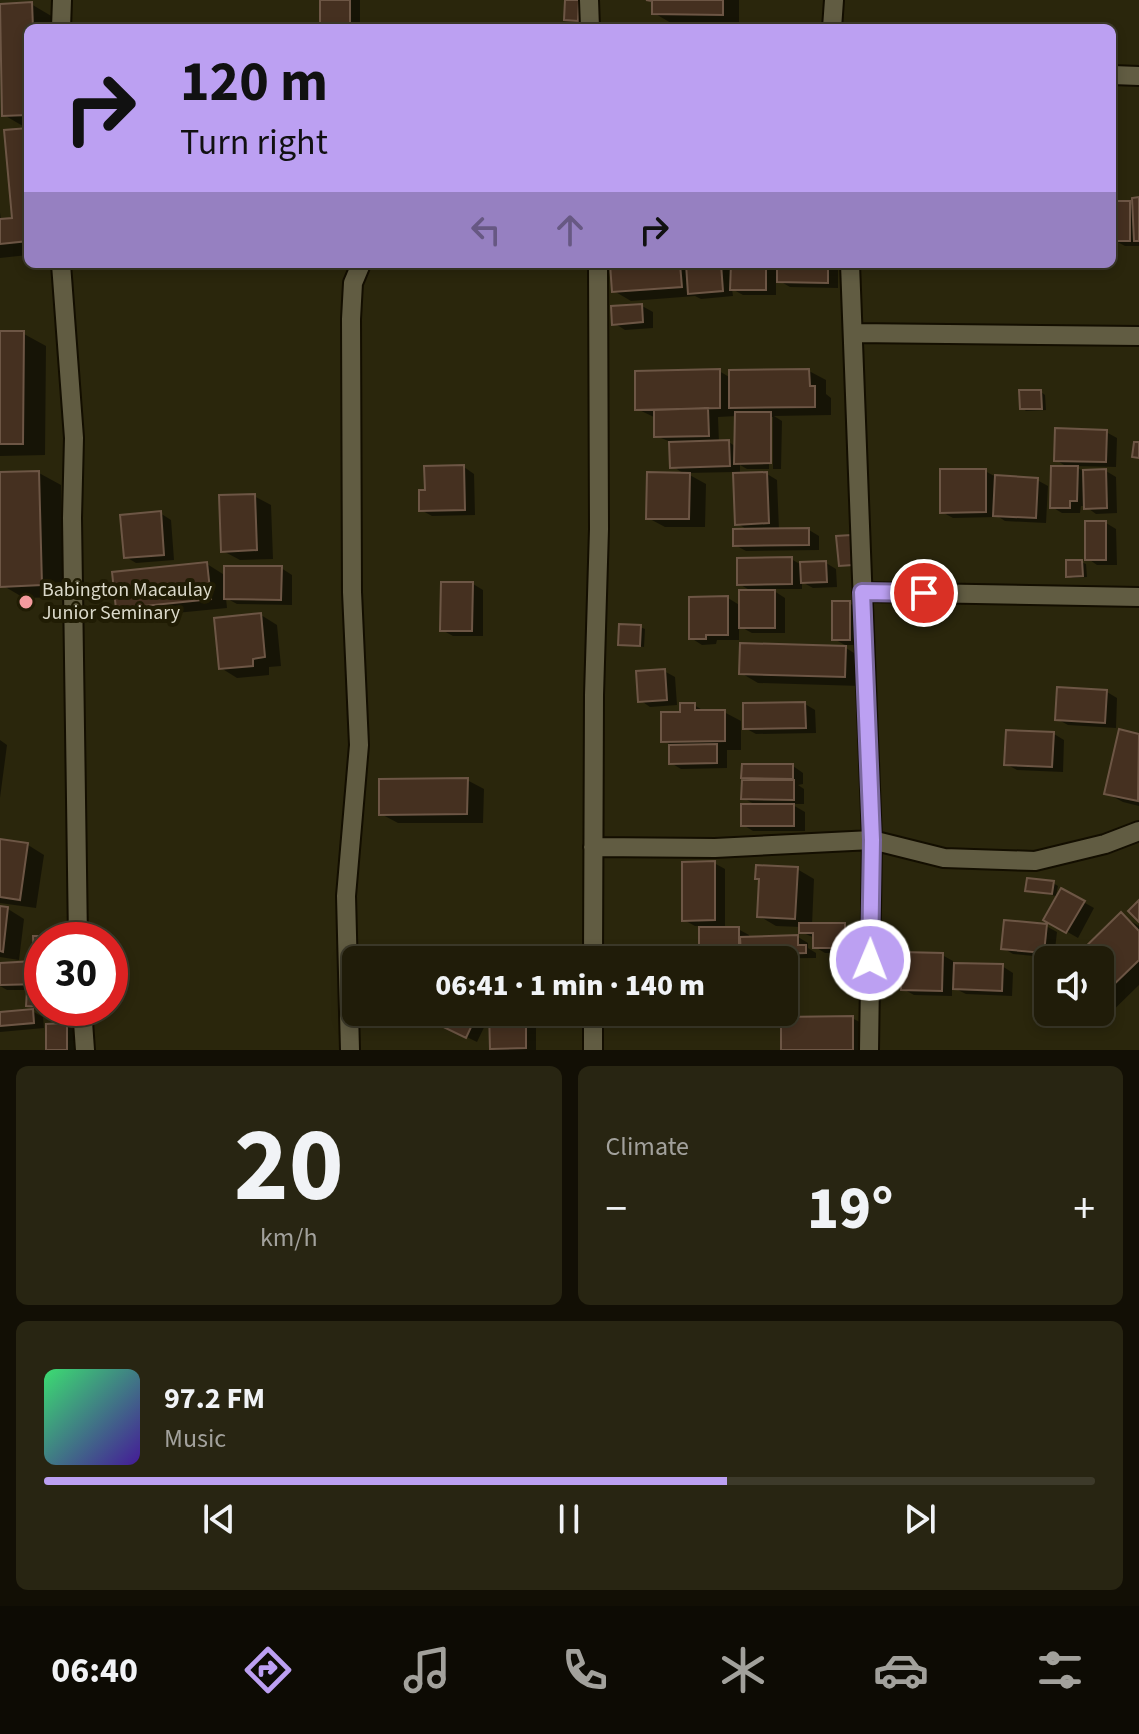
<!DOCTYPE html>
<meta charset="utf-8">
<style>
:root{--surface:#201c09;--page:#282512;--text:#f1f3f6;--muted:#a2a19c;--line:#3d3a2a;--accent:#bca0f2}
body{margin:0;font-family:"Source Sans 3",sans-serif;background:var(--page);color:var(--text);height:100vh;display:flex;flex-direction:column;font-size:30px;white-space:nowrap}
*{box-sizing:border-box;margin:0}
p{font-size:26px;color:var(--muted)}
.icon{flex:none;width:44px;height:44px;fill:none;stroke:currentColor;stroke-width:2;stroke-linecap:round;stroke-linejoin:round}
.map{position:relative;height:1050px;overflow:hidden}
.drawer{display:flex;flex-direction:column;gap:16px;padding:16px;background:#120f05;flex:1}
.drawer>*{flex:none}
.hud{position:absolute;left:24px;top:24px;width:1092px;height:244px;border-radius:12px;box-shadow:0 4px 12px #0003,0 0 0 2px var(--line);background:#bca0f2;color:#111;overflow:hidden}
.controls{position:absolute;left:1034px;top:946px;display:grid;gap:16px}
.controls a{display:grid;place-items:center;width:80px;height:80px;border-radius:12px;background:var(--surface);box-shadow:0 4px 12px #0003,0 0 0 2px var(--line);font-size:40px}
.speed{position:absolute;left:24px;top:922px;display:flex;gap:16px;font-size:40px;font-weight:700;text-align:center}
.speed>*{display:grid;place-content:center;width:104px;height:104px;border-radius:50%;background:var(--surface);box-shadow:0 4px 12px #0003,0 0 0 2px var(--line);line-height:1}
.speed .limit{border:12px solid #d22;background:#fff;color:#111}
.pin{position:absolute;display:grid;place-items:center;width:68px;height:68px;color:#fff;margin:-34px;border:4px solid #fff;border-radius:50%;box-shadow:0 2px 8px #0007}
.me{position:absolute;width:88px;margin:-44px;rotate:1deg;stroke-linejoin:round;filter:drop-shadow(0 0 6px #0008)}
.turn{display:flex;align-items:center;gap:28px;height:168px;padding:0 24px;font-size:36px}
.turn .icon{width:104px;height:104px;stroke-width:2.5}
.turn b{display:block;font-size:56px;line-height:68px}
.lanes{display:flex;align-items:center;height:76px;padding:0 24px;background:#0003;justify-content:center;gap:40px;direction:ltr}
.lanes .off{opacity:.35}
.big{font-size:60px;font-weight:800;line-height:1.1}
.drawer .card{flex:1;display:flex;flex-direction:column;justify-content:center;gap:12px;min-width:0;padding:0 28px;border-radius:12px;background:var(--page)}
.drawer .dial{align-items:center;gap:0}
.dial b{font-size:104px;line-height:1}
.song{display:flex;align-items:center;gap:24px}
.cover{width:96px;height:96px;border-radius:12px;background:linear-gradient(135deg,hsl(140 70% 55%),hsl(260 70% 35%))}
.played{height:8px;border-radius:4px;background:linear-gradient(90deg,var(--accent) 65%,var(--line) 65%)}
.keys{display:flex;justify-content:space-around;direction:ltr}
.heat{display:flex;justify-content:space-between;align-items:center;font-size:44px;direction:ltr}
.drawer .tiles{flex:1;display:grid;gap:16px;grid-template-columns:1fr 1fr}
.card:last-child{grid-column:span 2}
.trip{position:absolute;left:342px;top:946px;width:456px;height:80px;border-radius:12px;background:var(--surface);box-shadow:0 4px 12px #0003,0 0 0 2px var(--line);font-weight:800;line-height:80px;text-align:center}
.tabs{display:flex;height:128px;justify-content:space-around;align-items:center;background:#0d0b04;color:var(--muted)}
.tabs .icon{width:56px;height:56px}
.tabs .current{color:var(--accent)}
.tabs b{font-size:36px;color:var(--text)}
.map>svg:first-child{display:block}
</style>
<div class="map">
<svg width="1139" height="1050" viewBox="0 0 1139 1050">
<rect width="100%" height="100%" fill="#2a260c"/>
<path fill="#0007" fill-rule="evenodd" d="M322,0H360V28H331L322,23Z
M567,0H583L582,22L566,19Z
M648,0H739V23H671L654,13V4Z
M31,4L53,17L54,28H28V129L4,115L0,6Z
M28,130V255L0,258V212L1,221L14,220Z
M1139,199V246H1125L1112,239V203H1129L1134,206Z
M612,264H838V288L790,287L776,279V295H743L732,289L733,296L701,299L695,296L631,301L614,291Z
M642,306L653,312V328L625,330L614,323Z
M0,333L24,334L46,346L45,455L0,456Z
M719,371L731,378L809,371L826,380V394L831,398V415L774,416L782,421L781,469H773V417H769V469H747L740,465V475L767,474L777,480L779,530H809L819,536V550L746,551L735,545L749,531L737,523L735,472L686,473L706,484L705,527H665L648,518L686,475L672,466L671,442L656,436V418L637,409ZM737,416L736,447L729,442L719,443L718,417Z
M1041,392L1045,395L1046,410L1026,411L1022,408Z
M1106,432L1117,438L1116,467L1075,466L1084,472L1106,471L1116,477L1117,513L1096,514L1085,506H1081L1080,513H1062L1052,507L1069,468L1056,460Z
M464,467L474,474L475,515L432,516L421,510L427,492Z
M985,471L996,477L1037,480L1048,486L1046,523L1005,521L996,515V517L953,518L942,512Z
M39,473L61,485L63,597L24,598L2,585L0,474Z
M254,496L271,505L273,559L240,560L223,551Z
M160,513L171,520L174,560L136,563L126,557Z
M1106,523L1116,529L1117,565H1097L1087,558Z
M791,559L800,564L826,563L836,569L837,587L813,588L802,582V589H771L785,598V633H752L739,626V640H717L716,644L702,645L691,638L728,598L741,606L753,592L739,584Z
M1081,562L1086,564L1087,577L1073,578L1068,576Z
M207,564L226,576L281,568L292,575V605L237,604L226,598L227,608L135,617L118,608Z
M473,584L483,590V636H453L442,630Z
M849,603L860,609V645H845L834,639Z
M261,615L277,625L281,666L269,667V675L237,678L221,668Z
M640,627L645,629L644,647L620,644Z
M846,648L862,658L861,686L758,683L741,673Z
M664,671L675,677L677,705L650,707L640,700Z
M1107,692L1117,698L1116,728L1068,725L1057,719Z
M805,704L815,710L816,733L756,734L745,728Z
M694,705L706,712H724L741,721V750H727V768L681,769L671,763V745L663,740L682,714Z
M1120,732L1139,736V806L1123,802L1106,793Z
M1054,734L1064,740L1063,772L1017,770L1006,764Z
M0,740L7,745L0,798Z
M744,766H793L803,773V784L798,785L804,789V804H791L805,812V831H753L743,825L758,806L743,798Z
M467,780L484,789L483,823H398L381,814Z
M0,841L28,845L44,855L36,908L0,903Z
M714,863L725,869V929H738L749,935V939L798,937L808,943V948L816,953V958L712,959L701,953V926H695L684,920Z
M797,869L814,879L812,925H844L855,931V953H825L815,947V938L801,932V927L776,926L759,916Z
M1053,883L1058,886L1056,896L1027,890Z
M1062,890L1094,908L1078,938L1045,919Z
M0,908L8,909L24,919L19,960L0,957Z
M1121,915L1139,926V985L1095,1028L1072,1012H1100V960H1075Z
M1046,926L1057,932L1054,958L1013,954L1003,948Z
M35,938H54L58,940H42V989H36V992L42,993V1008L57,1010L33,1008L28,1005L29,990H7L0,986V965L36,963Z
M942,955L953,961V964L1002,966L1013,973L1012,996L966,994L952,987V996L914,995L903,989Z
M32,1011L43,1017L44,1028L0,1032V1014Z
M434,1012H536V1050H496L492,1048L491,1013L477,1042L444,1026Z
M852,1018L869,1027V1050H783Z
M66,1025L77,1031V1050H48Z"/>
<path fill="#453020" stroke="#6d5645" stroke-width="2" d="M320,0H350V24H320Z
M565,0H579L578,21L564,20Z
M646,0H723V15L652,14V1Z
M32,2L33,28H28V115L2,116L0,4Z
M680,25V28H624V27Z
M28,128V241L0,244V219L12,218L4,130Z
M1139,197V241H1134L1132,198Z
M1112,201H1130V241H1112Z
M610,264H680L682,287L612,292Z
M686,264H721L723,291L688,294Z
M731,264H766V290H730Z
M777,264H828V283L777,282Z
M642,304L643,322L612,325L611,306Z
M0,331H24L23,444H0Z
M720,369V408L635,410V371Z
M809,369L810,386H815V407L729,408V370Z
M1019,390H1041L1042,409H1020Z
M708,408L709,436L654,437V410Z
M735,412H771V463L734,464Z
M1055,428L1107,430L1106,462L1054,461Z
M729,440L730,466L670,468L669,442Z
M1134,442H1139V458L1132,457Z
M464,465L465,510L419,511V490H425L424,466Z
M1051,466H1078L1077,501H1070V508H1050Z
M940,469H986V512L940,513Z
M1106,469L1107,508L1084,509L1083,470Z
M39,471L42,585L0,587V472Z
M647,472L690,473L689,519H646Z
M767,472L769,523L735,525L733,473Z
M995,475L1038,478L1036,518L993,516Z
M255,494L257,550L221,552L219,495Z
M161,511L164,555L124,558L120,515Z
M1085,521H1106V560H1085Z
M809,528V545L733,546V529Z
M851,535L853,565L839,566L836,536Z
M792,557V584L737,585V558Z
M1066,560H1082L1083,576L1066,577Z
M826,561L827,582L801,583L800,562Z
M207,562L211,599L116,609L112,572Z
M224,566H282L281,600L224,599Z
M441,582H473L472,631H440Z
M739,590H775V628H739Z
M728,596V635H706V639H689V597Z
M832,601H850V640H832Z
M261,613L265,657L253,659V666L219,669L214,618Z
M619,624L641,625L640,646L618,645Z
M740,643L846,646L845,677L739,674Z
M665,669L667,700L638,702L636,671Z
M1057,687L1107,690L1105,723L1055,720Z
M805,702L806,728L743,729V703Z
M680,703H695V710H725V741L661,742V712H680Z
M1119,729L1139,734L1138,801L1104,794Z
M1006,730L1054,732L1052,767L1004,765Z
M717,744V763L669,764V745Z
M742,764H793V779L741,778Z
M468,778L467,814L379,815V779Z
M742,780H794V800L741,799Z
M741,804H794V826H741Z
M0,839L28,843L20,900L0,897Z
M715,861V920L682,921V862Z
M756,865L798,867L795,919L757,917L759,879H755Z
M1027,878L1054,881L1052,894L1025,891Z
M1061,888L1085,901L1066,933L1043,920Z
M1139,900V922L1128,911Z
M0,906L8,907L3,952L0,951Z
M1121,912L1139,931V960L1100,998V960H1072Z
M1004,920L1047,924L1044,953L1001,949Z
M799,923H845V948H813V933H799Z
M699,927H739V954H699Z
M798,935V945H806V953L741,955L740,937Z
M33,936H55V940H42V984L0,985V963L34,961Z
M902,952L943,953L942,991L901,990Z
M954,963L1003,964L1002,991L953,989Z
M27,990L42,991V1007L26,1006Z
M33,1009L34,1023L0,1026V1012Z
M430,1012H478L466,1038L431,1021L434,1014Z
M489,1012H526V1048L490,1049Z
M1069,1012H1086L1077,1020Z
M853,1016V1050H781V1017Z
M67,1023V1050H46V1024Z"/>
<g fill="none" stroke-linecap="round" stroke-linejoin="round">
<g stroke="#130e00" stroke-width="22">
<path id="street" d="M589,0L590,28
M61,28L62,0
M832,28L834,0
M1112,75L1139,76
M61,264L74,438L72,518L78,940
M853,333L1139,336
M862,592L1139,597
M593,847L715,848L872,840L850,264
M593,960L594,695L599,529L598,264
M82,1008L85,1050
M593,1012V1050
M350,1050L346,896L359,745L352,592L351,319L353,283L361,264
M869,1050L872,840L944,858L1035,861L1105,844L1139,831"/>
</g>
<use href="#street" stroke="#615c42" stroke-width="18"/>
</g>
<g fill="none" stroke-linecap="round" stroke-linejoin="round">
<g stroke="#7a689d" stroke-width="20">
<path id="route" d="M870,960L872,840L862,592L924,593"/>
</g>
<use href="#route" stroke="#bca0f2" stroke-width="14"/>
</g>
<circle fill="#f59b9e" stroke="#201c04" stroke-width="3" cx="26" cy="602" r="8"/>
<g text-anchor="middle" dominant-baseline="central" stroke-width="8" stroke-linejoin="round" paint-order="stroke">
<g font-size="20" fill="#dcdacb" stroke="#201c04" text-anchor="start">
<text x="42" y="590">Babington Macaulay<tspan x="42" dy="23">Junior Seminary</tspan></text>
</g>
</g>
</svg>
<div class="controls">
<a><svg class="icon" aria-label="sound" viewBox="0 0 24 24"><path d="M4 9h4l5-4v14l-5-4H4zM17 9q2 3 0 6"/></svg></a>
</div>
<div class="speed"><div class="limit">30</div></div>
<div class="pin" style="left:924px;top:593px;background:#d93025"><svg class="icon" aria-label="arrive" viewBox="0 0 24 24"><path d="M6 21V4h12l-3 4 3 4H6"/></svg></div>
<svg class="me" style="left:870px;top:960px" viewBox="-20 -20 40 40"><circle r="17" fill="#bca0f2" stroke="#fff" stroke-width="3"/><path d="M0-11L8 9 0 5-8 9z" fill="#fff"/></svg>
<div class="trip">06:41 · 1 min · 140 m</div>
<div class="hud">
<div class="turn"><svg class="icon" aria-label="right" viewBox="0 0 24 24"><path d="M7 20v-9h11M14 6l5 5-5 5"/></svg><div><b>120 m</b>Turn right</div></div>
<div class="lanes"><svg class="icon off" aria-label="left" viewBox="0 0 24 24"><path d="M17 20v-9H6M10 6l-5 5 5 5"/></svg><svg class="icon off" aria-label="ahead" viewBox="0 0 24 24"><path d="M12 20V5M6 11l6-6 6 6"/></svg><svg class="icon" aria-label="right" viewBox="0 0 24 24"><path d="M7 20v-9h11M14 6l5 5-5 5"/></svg></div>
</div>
</div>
<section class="drawer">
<div class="tiles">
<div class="card dial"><b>20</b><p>km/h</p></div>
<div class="card"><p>Climate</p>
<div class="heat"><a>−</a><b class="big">19°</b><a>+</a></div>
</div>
<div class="card">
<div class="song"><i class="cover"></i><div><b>97.2 FM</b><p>Music</p></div></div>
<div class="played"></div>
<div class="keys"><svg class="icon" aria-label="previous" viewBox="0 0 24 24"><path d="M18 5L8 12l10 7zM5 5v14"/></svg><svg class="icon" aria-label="pause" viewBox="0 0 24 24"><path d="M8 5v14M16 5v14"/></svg><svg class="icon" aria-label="next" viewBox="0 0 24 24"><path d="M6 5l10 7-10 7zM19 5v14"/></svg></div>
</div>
</div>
</section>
<nav class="tabs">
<b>06:40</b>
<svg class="icon current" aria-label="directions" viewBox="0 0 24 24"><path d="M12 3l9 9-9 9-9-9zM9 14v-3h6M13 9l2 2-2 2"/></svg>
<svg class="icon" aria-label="music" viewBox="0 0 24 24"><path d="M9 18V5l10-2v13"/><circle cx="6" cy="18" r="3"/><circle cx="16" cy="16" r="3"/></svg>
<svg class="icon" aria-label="phone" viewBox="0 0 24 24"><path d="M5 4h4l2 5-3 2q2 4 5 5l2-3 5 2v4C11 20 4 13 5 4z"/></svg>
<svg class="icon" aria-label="climate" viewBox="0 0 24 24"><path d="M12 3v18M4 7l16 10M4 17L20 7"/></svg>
<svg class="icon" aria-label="car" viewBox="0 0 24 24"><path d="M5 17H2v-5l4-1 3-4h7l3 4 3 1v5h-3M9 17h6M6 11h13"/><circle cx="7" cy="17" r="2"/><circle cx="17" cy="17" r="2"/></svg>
<svg class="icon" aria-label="filters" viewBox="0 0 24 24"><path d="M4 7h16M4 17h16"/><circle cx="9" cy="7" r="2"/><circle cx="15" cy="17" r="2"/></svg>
</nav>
